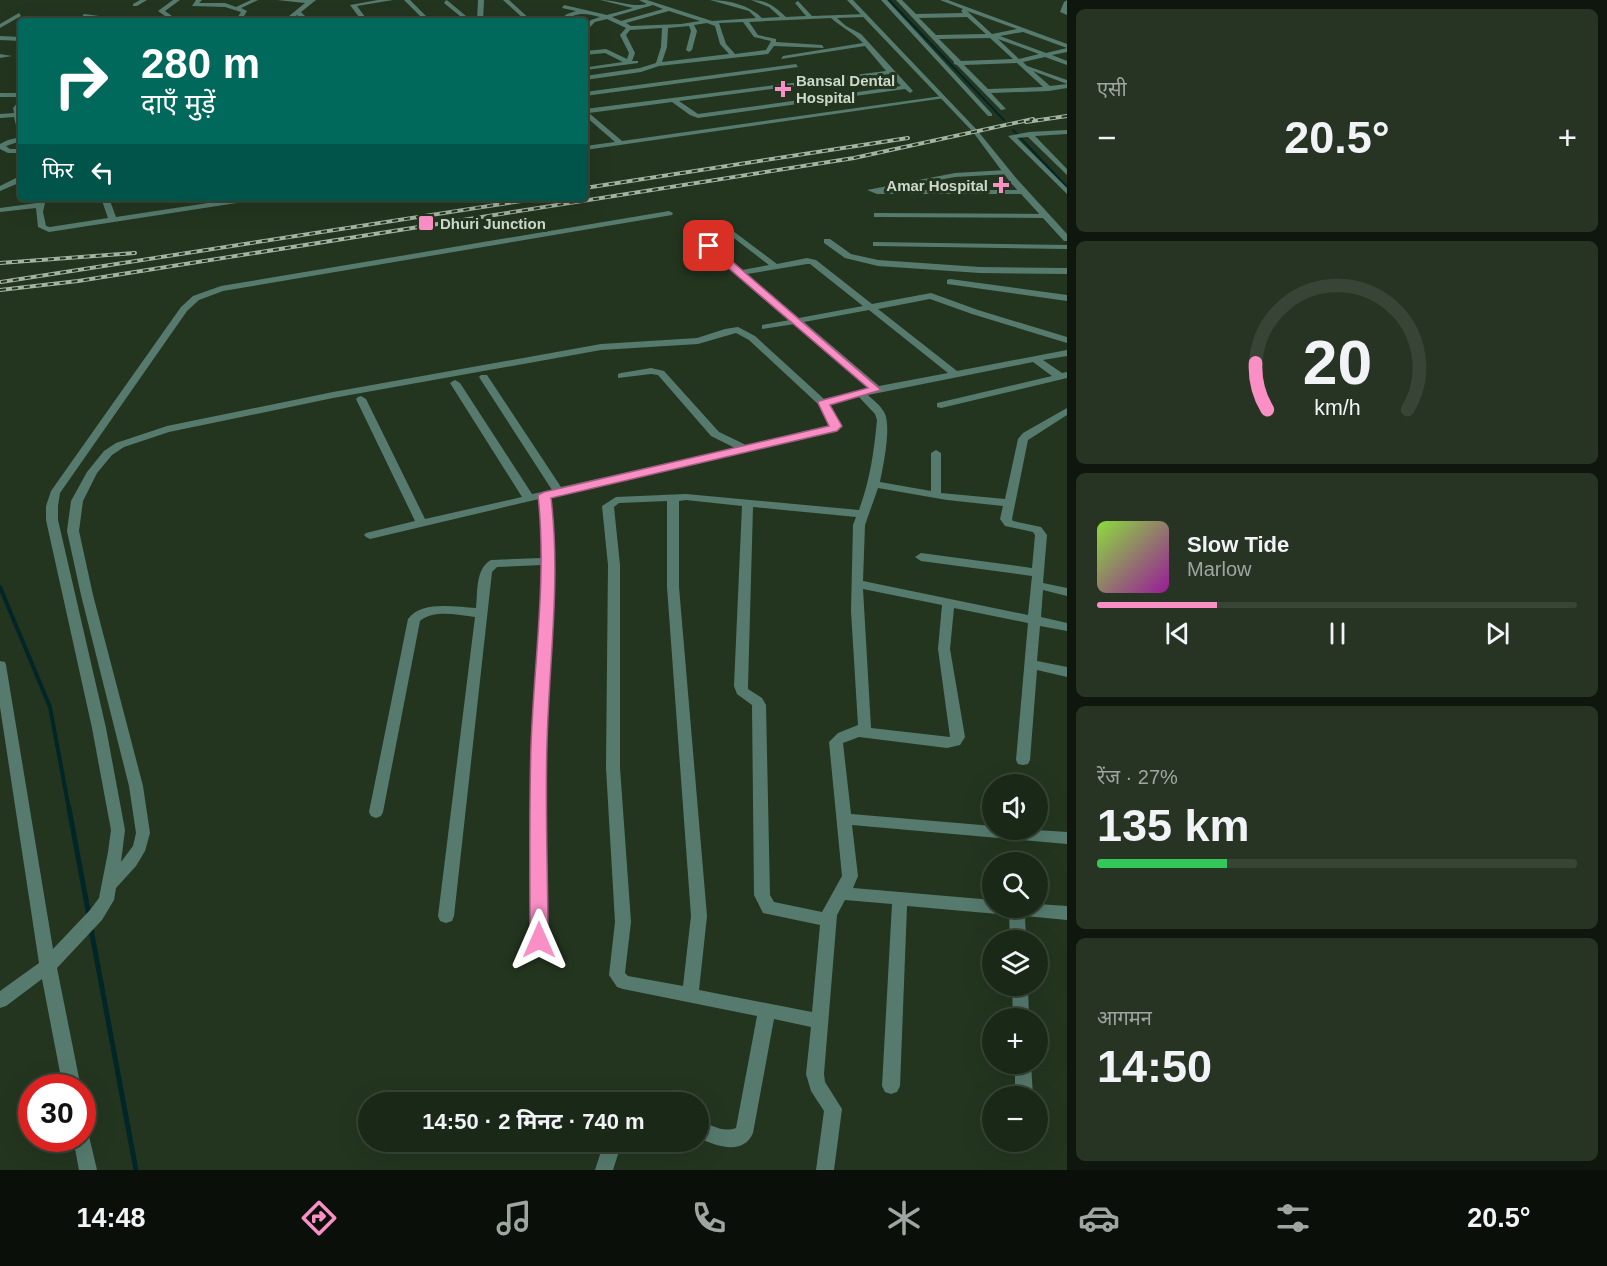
<!DOCTYPE html>
<html lang="hi">
<meta charset="utf-8">
<style>
:root{--surface:#1a2817;--page:#273424;--text:#f1f3f6;--muted:#9fa6a1;--line:#384436;--accent:#fa8fc6}
body{margin:0;font-family:Helvetica,"Noto Sans Devanagari",sans-serif;background:var(--page);color:var(--text);height:100vh;display:flex;flex-direction:column;font-size:22px;white-space:nowrap}
*{box-sizing:border-box;margin:0}
p{font-size:20px;color:var(--muted)}
.icon{flex:none;width:33px;height:33px;fill:none;stroke:currentColor;stroke-width:2;stroke-linecap:round;stroke-linejoin:round}
.map{position:relative;flex:1;overflow:hidden}
.sheet{display:flex;flex-direction:column;gap:9px;padding:9px;background:#0e160d;width:540px}
.sheet>*{flex:none}
.hud{position:absolute;left:18px;top:18px;width:570px;height:183px;border-radius:6px;box-shadow:0 6px 24px #0002,0 0 0 2px var(--line);background:#00695c;color:#fff;overflow:hidden}
.controls{position:absolute;left:982px;top:774px;display:grid;gap:12px}
.controls a{display:grid;place-items:center;width:66px;height:66px;border-radius:50%;background:var(--surface);box-shadow:0 6px 24px #0002,0 0 0 2px var(--line);font-size:30px}
.speed{position:absolute;left:18px;top:1074px;display:flex;gap:12px;font-size:30px;font-weight:700;text-align:center}
.speed>*{display:grid;place-content:center;width:78px;height:78px;border-radius:50%;background:var(--surface);box-shadow:0 6px 24px #0002,0 0 0 2px var(--line);line-height:1}
.speed .limit{border:9px solid #d22;background:#fff;color:#111}
.pin{position:absolute;display:grid;place-items:center;width:51px;height:51px;color:#fff;margin:-26px;border-radius:12px;box-shadow:0 3px 9px #0006}
.me{position:absolute;width:66px;margin:-33px;rotate:0deg;stroke-linejoin:round;filter:drop-shadow(0 0 4px #0008)}
.turn{display:flex;align-items:center;gap:21px;height:126px;padding:0 24px;font-size:27px}
.turn .icon{width:78px;height:78px;stroke-width:2.5}
.turn b{display:block;font-size:42px;line-height:51px}
.then{display:flex;align-items:center;height:57px;padding:0 24px;background:#0003;gap:12px;font-size:22px}
.big{font-size:45px;font-weight:700;line-height:1.1}
.sheet .widget{flex:1;display:flex;flex-direction:column;justify-content:center;gap:9px;min-width:0;padding:0 21px;border-radius:9px;background:var(--page)}
.sheet .dial{align-items:center;gap:0}
.dial svg{height:156px;overflow:visible;fill:none;stroke:var(--line);stroke-width:7;stroke-linecap:round;text-anchor:middle}
.dial text{fill:var(--text);stroke:none}
.song{display:flex;align-items:center;gap:18px}
.cover{width:72px;height:72px;border-radius:9px;background:linear-gradient(135deg,hsl(90 70% 55%),hsl(300 70% 35%))}
.played{height:6px;border-radius:3px;background:linear-gradient(90deg,var(--accent) 25%,var(--line) 25%)}
.keys{display:flex;justify-content:space-around;direction:ltr}
.heat{display:flex;justify-content:space-between;align-items:center;font-size:33px;direction:ltr}
.charge{height:9px;border-radius:4px;background:linear-gradient(90deg,#34c759 27%,var(--line) 0)}
.trip{position:absolute;left:358px;top:1092px;width:351px;height:60px;border-radius:30px;background:var(--surface);box-shadow:0 6px 24px #0002,0 0 0 2px var(--line);font-weight:700;line-height:60px;text-align:center}
.menu{display:flex;height:96px;justify-content:space-around;align-items:center;background:#0a1009;color:var(--muted)}
.menu .icon{width:42px;height:42px}
.menu .current{color:var(--accent)}
.menu b{font-size:27px;color:var(--text)}
main{display:flex;flex:1;min-height:0}
.map>svg:first-child{display:block}
</style>
<main>
<div class="map">
<svg width="1067" height="1170" viewBox="0 0 1067 1170">
<rect width="100%" height="100%" fill="#23351f"/>
<g fill="none" stroke-linecap="round" stroke-linejoin="round">
<path stroke="#002628" stroke-width="2" d="M889,0L1004,120
M1013,130L1067,187"/>
<path stroke="#002628" stroke-width="4" d="M0,587L50,707L69,809"/>
<path stroke="#002628" stroke-width="5" d="M69,808L89,916
M91,929L136,1170"/>
<path fill="#567b6e" fill-rule="evenodd" d="M140,0H147L137,6H133V4Z
M173,0H180L165,11L179,21H172L158,11Z
M196,0H202L199,3H225L236,7L251,0H258L241,8L247,11L241,21H235L241,12L225,7L192,6Z
M277,0H316L301,12L310,21H304L297,15L290,21H283L305,3Z
M378,0H393L357,6L368,21H362L350,5Z
M404,0H410L431,21H425Z
M446,0L448,1L472,21H466L444,3Z
M478,0H484L483,21H477Z
M503,0H509L532,21H526Z
M600,0C616,0 633,8 647,4L639,0H647L712,21L756,18L749,11L710,0C729,0 749,5 762,18L780,17L769,7L751,0C767,0 775,7 786,17L806,16L795,3L798,1L812,16L866,14L864,17L837,18L846,26L861,34L913,91L910,93L905,89L698,118L690,115L672,102L589,113L622,141L942,96L945,98L585,150V146L615,142L585,116V109L886,71L865,46L781,59L783,56L863,43C854,33 841,27 831,18L749,22L758,35L776,39V42L822,45L824,48L774,46L768,54L659,66L641,72L585,80V76L640,68L656,63L661,47L662,28L630,30L626,35L635,53L632,61H638V63L586,70L588,67L623,62L605,53L585,55V51L606,49L627,59L629,53L620,35L626,28L607,19L595,22L585,32V27L591,20L600,17C591,15 583,12 573,16C567,18 565,21 558,21L567,14L576,11L562,8L564,5L607,15L633,8ZM653,5L663,9L621,21L612,17ZM669,11L700,21L681,24L631,26L626,23ZM743,22L754,37L771,41L766,50L735,54L726,44L719,23ZM707,23L715,26L720,44L729,54L662,62L667,47L668,28L689,26L691,31L686,50L689,52L692,50L697,31L694,25ZM889,74L901,86L698,114L679,101Z
M881,0H887L992,114V116H988Z
M896,0H902L916,14L963,13L961,11L963,9L940,0H948L1067,44V48L1023,32L1000,36L1046,53L1067,48V52L1052,55L1067,61V65L1045,57L1023,62L1027,66L1067,80V84L1033,71L1050,86L1067,84V88L1049,91L991,93L1006,109L1001,110L957,65L954,64V62ZM967,11L1017,29L992,34ZM967,17L986,34L936,35L919,18ZM990,38L1013,59L961,61L939,39ZM998,39L1039,54L1019,59ZM1017,63L1043,87L988,89L964,65Z
M1067,0V15L1060,12L1064,2Z
M19,13L21,16L0,28V24Z
M84,14L122,19L125,21L82,17Z
M0,36L21,37V41L0,40Z
M0,54L12,56L0,58Z
M796,64L798,67L585,96V92Z
M0,93H21V97H0Z
M21,99L19,108L21,136L18,134L14,117L0,118V114L14,113L13,108Z
M1067,130V134L1035,136L1067,169V175L1028,137L1017,138L1067,188V194L1008,136L1029,132Z
M21,137V141L6,146L10,149H21V153H8L0,149V144L8,140Z
M1006,170L1010,172L1009,174L955,177L885,190H1026V194H877L867,190L955,173Z
M18,177H21V182L0,191V186Z
M38,198H46L43,212L46,226L50,227L108,218L101,198H109L116,217L241,198H260L256,200L49,232L38,227L36,208L0,212V208L37,203Z
M669,211L673,213L672,215L223,291L199,300L187,311L60,493L58,506V520L106,728L125,830L121,862L133,846L136,833L129,786L81,595L67,531L71,501L87,472L104,451L116,443L167,426L333,392L601,344L697,338L725,329L738,327L755,336L824,399L869,388L795,324L762,329V325L790,320L705,246L712,244L742,270L769,265L726,232L725,230L729,228L777,264L807,258L816,260L872,304L931,293L978,310L1067,337V343L972,314L930,299L878,309L957,371L1067,350V356L1043,360L1062,373L1067,372V378L941,408L937,407V403L1052,376L1033,362L868,395C873,400 880,405 884,412C892,425 883,467 880,482L931,491V453L936,450L941,453V493L1005,499L1018,439L1023,433L1067,408V415L1028,440L1012,519L1013,521L1041,527L1047,535L1043,583L1067,588V596L1043,590L1041,617L1067,623V631L1040,626L1037,661L1067,667V677L1037,670L1030,760L1028,764L1023,765L1018,764L1016,760L1028,623L954,608L950,649L965,737L960,745L947,748L859,737L843,743L851,814L993,826V830H1036L1067,832V844L852,825L858,876L853,888L993,900V908H1038V904L1067,906V920L1025,916L1026,940H1010L1009,915L907,906L900,1086L897,1092L891,1094L885,1092L882,1086L892,904L845,900L837,915L824,1074L825,1082L842,1109L834,1170H816L824,1111L811,1091L806,1074L811,1027L774,1019L753,1133C743,1156 716,1146 699,1138V1120C711,1125 723,1133 736,1128L757,1016L623,989L617,987L609,975L615,922L606,768L608,565L602,506L616,497L686,494L859,510C870,480 874,452 877,420L875,414L859,397L830,403L828,406L841,426L837,430L550,497L555,561L546,745L547,941L545,946L539,948L533,946L531,941V769L542,565L497,567L492,572L454,916L452,921L446,923L440,921L438,916L475,617C458,615 434,609 420,621L383,812L381,816L376,818L371,816L369,812L408,619C422,600 455,607 476,608C478,592 475,569 491,560L542,558L539,499L370,539L366,537L364,535L366,533L415,521L356,399L358,397L361,396L366,399L425,519L522,497L450,383L455,380L460,383L532,494L552,490L479,377L481,375H487L561,487L735,448L711,436L658,375L651,374L618,378V374L621,373L651,368L664,371L719,432L746,445L830,425L819,405L749,340L736,333L698,344L601,350L333,398L169,432L124,447L112,455L97,473L83,501L79,531L93,595L143,786L150,833L145,851L136,866L116,888L114,900L102,920L57,968L81,1088H63L42,979L6,1006L0,1008V991L39,963L0,707V661L5,662L6,665L53,949L90,910L99,898L108,852L111,830L92,728L46,520V506L51,491L181,307L193,296L221,286ZM807,264H810L863,306L799,318L747,274ZM869,310L948,373L879,386L804,322ZM878,488L947,500L1003,506L1000,519L1005,526L1033,532L1035,535L1032,568L921,553L915,557L921,561L1032,576L1028,615L863,581L865,525ZM686,500L742,506L734,686L737,694L752,705L754,895L763,913L820,925L812,1012L699,990L707,916L679,587V501ZM667,501V587L691,916L683,986L628,976L625,973L631,922L620,768V565L614,507L619,503ZM753,507L856,517L853,525L851,611L858,725L838,733L829,742L842,876L822,912L774,902L770,895L766,705L762,698L748,689V686ZM863,589L942,605L938,649L950,737L871,728Z
M874,213L1045,214L1049,216L1045,218L877,217H874Z
M824,239H830L851,254L878,260L980,267L1067,268V274L980,273L878,266L845,258L824,243Z
M873,242L1067,245V249L876,246H873Z
M950,279L1067,295V301L947,284V280Z
M1012,986H1028L1029,1018H1013Z
M1015,1064H1031L1033,1096H1015Z
M82,1129L88,1132L97,1170H79L73,1138H82Z
M604,1142H622L613,1170H595Z"/>
<path fill="#567b6e" fill-rule="evenodd" d="M847,0H853L977,130L1016,178L1067,234V241H1064L1010,182L973,132Z"/>
<g stroke="#a5b3a3" stroke-width="4">
<path id="rail" d="M1026,122L1067,116
M585,188L908,138
M0,263L135,253
M1,282L540,198
M0,290L78,281L854,158L1033,119"/>
</g>
<use href="#rail" stroke="#23351f" stroke-width="2" stroke-dasharray="6" stroke-linecap="butt"/>
</g>
<path fill="#fa8fc6" stroke="#a25d81" stroke-width="1.5" d="M705,244H712L881,390L830,405L842,426L837,431L551,498C561,580 549,661 547,744C545,809 548,875 548,940L545,946L539,948L532,946L530,940C530,875 529,810 531,745C534,661 547,579 538,495L544,492L829,426L818,403L819,401L868,388L705,248Z"/>
<g fill="#fa8fc6" stroke="#23351f" stroke-width="2">
<path d="M780 80h6v6h6v6h-6v6h-6v-6h-6v-6h6z"/>
<path d="M998 176h6v6h6v6h-6v6h-6v-6h-6v-6h6z"/>
<rect x="418" y="215" width="16" height="16" rx="3"/>
</g>
<g text-anchor="middle" dominant-baseline="central" stroke-width="6" stroke-linejoin="round" paint-order="stroke">
<g font-size="15" font-weight="bold" fill="#ccd8ca" stroke="#23351f" text-anchor="start">
<text x="796" y="80">Bansal Dental<tspan x="796" dy="17">Hospital</tspan></text>
<text x="988" y="185" text-anchor="end">Amar Hospital</text>
<text x="440" y="223">Dhuri Junction</text>
</g>
</g>
</svg>
<div class="controls">
<a><svg class="icon" aria-label="sound" viewBox="0 0 24 24"><path d="M4 9h4l5-4v14l-5-4H4zM17 9q2 3 0 6"/></svg></a>
<a><svg class="icon" aria-label="search" viewBox="0 0 24 24"><circle cx="10" cy="10" r="6"/><path d="M15 15l6 6"/></svg></a>
<a><svg class="icon" aria-label="layers" viewBox="0 0 24 24"><path d="M12 4l9 5-9 5-9-5zM3 14l9 5 9-5"/></svg></a>
<a>+</a>
<a>−</a>
</div>
<div class="speed"><div class="limit">30</div></div>
<div class="pin" style="left:709px;top:246px;background:#d93025"><svg class="icon" aria-label="arrive" viewBox="0 0 24 24"><path d="M6 21V4h12l-3 4 3 4H6"/></svg></div>
<svg class="me" style="left:539px;top:940px" viewBox="-20 -20 40 40"><path d="M0-17L14 15 0 8-14 15z" fill="#fa8fc6" stroke="#fff" stroke-width="4"/></svg>
<div class="trip">14:50 · 2 मिनट · 740 m</div>
<div class="hud">
<div class="turn"><svg class="icon" aria-label="right" viewBox="0 0 24 24"><path d="M7 20v-9h11M14 6l5 5-5 5"/></svg><div><b>280 m</b>दाएँ मुड़ें</div></div>
<div class="then">फिर<svg class="icon" aria-label="left" viewBox="0 0 24 24"><path d="M17 20v-9H6M10 6l-5 5 5 5"/></svg></div>
</div>
</div>
<section class="sheet">
<div class="widget"><p>एसी</p>
<div class="heat"><a>−</a><b class="big">20.5°</b><a>+</a></div>
</div>
<div class="widget dial"><svg viewBox="0 0 100 80">
<path d="M14 69A42 42 0 1 1 86 69"/>
<path d="M14 69A42 42 0 0 1 8 45" stroke="#fa8fc6"/>
<text x="50" y="56" font-size="32" font-weight="700">20</text>
<text x="50" y="72" font-size="11">km/h</text>
</svg></div>
<div class="widget">
<div class="song"><i class="cover"></i><div><b>Slow Tide</b><p>Marlow</p></div></div>
<div class="played"></div>
<div class="keys"><svg class="icon" aria-label="previous" viewBox="0 0 24 24"><path d="M18 5L8 12l10 7zM5 5v14"/></svg><svg class="icon" aria-label="pause" viewBox="0 0 24 24"><path d="M8 5v14M16 5v14"/></svg><svg class="icon" aria-label="next" viewBox="0 0 24 24"><path d="M6 5l10 7-10 7zM19 5v14"/></svg></div>
</div>
<div class="widget"><p>रेंज · 27%</p><b class="big">135 km</b><div class="charge"></div></div>
<div class="widget"><p>आगमन</p><b class="big">14:50</b></div>
</section>
</main>
<nav class="menu">
<b>14:48</b>
<svg class="icon current" aria-label="directions" viewBox="0 0 24 24"><path d="M12 3l9 9-9 9-9-9zM9 14v-3h6M13 9l2 2-2 2"/></svg>
<svg class="icon" aria-label="music" viewBox="0 0 24 24"><path d="M9 18V5l10-2v13"/><circle cx="6" cy="18" r="3"/><circle cx="16" cy="16" r="3"/></svg>
<svg class="icon" aria-label="phone" viewBox="0 0 24 24"><path d="M5 4h4l2 5-3 2q2 4 5 5l2-3 5 2v4C11 20 4 13 5 4z"/></svg>
<svg class="icon" aria-label="climate" viewBox="0 0 24 24"><path d="M12 3v18M4 7l16 10M4 17L20 7"/></svg>
<svg class="icon" aria-label="car" viewBox="0 0 24 24"><path d="M5 17H2v-5l4-1 3-4h7l3 4 3 1v5h-3M9 17h6M6 11h13"/><circle cx="7" cy="17" r="2"/><circle cx="17" cy="17" r="2"/></svg>
<svg class="icon" aria-label="filters" viewBox="0 0 24 24"><path d="M4 7h16M4 17h16"/><circle cx="9" cy="7" r="2"/><circle cx="15" cy="17" r="2"/></svg>
<b>20.5°</b>
</nav>
